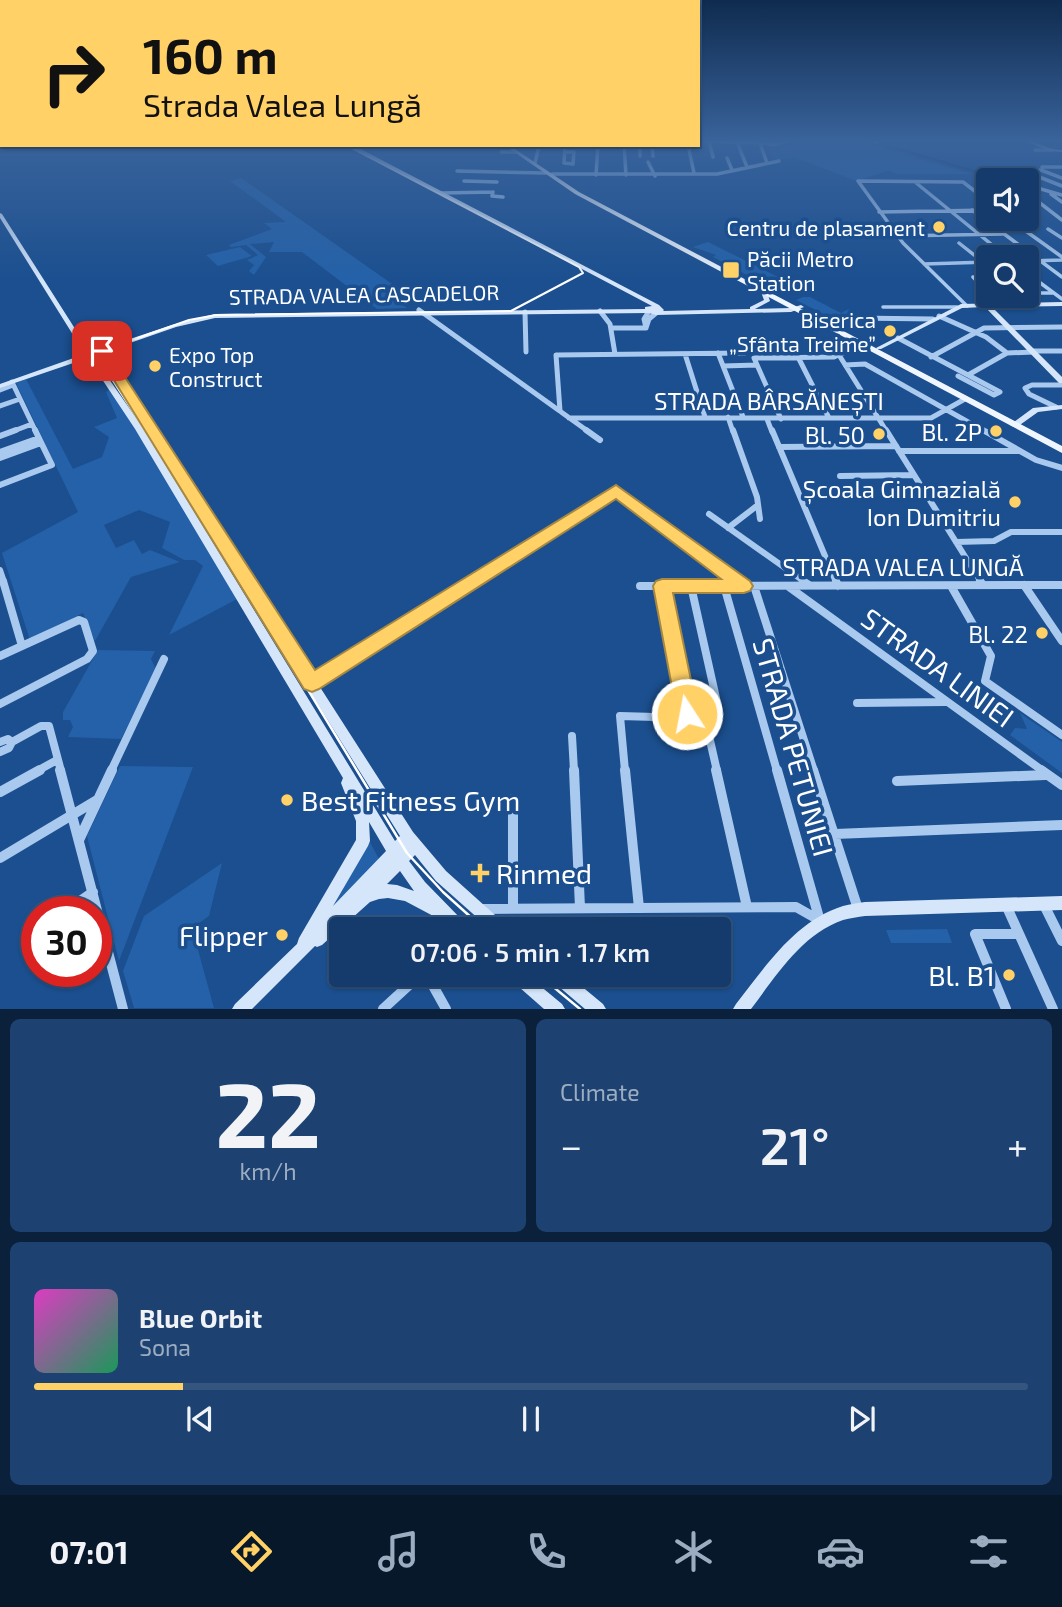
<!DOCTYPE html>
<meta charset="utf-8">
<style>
:root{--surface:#143b6b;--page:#1d4271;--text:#f1f3f6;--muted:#9dadc1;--line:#33557e;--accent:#ffd166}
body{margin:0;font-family:"Exo 2",sans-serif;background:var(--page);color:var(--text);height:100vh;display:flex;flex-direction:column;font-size:26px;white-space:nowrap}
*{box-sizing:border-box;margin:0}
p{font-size:23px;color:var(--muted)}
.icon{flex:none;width:38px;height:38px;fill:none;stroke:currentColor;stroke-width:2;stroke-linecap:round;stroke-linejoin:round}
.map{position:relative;height:1009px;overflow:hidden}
.sheet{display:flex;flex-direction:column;gap:10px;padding:10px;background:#0b203b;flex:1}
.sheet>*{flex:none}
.guide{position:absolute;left:0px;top:0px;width:700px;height:147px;box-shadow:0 2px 5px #0004,0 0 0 2px var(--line);background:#ffd166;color:#111;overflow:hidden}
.controls{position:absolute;left:976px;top:168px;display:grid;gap:14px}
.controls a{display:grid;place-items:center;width:63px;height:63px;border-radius:7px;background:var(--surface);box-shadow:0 2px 5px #0004,0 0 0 2px var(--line);font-size:35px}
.speed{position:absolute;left:21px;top:896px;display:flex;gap:14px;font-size:35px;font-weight:700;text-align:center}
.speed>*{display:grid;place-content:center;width:91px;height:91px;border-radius:50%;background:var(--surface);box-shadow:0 2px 5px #0004,0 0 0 2px var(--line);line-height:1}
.speed .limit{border:10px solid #d22;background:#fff;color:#111}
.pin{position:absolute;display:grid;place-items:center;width:60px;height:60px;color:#fff;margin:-30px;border-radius:14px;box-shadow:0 4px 10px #0006}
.me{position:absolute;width:77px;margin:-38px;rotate:349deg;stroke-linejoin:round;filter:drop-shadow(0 0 5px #0008)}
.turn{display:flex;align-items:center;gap:24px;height:147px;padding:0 28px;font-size:32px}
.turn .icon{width:91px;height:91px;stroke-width:2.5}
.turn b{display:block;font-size:49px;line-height:60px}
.big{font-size:52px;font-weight:600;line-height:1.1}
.sheet .tile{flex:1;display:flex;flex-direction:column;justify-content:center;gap:10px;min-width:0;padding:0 24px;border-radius:10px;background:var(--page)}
.sheet .dial{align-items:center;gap:0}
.dial b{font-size:91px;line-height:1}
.song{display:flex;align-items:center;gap:21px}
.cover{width:84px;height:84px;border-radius:10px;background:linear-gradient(135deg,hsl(310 70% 55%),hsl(150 70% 35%))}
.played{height:7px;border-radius:4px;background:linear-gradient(90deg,var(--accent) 15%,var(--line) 15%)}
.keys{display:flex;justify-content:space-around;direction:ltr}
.heat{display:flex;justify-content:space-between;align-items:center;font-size:38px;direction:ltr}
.sheet .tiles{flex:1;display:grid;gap:10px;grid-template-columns:1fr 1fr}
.tile:last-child{grid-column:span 2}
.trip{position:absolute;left:329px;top:917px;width:402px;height:70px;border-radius:7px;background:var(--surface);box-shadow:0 2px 5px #0004,0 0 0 2px var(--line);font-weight:600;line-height:70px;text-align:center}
.tab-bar{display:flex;height:112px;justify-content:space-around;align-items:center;background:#08182b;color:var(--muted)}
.tab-bar .icon{width:49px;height:49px}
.tab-bar .selected{color:var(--accent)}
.tab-bar b{font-size:32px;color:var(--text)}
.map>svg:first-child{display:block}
</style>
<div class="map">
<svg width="1062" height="1009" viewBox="0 0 1062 1009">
<rect width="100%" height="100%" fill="#1b4f8f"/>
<path fill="#2461a8" d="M806,140H863L870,145L972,174H898L888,171L856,181L794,157L779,160L771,157L770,148H782Z
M241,178L405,293L396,300L407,308L377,309L302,252H269L274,242L250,244L266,257L254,275L249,271L254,265L247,260L258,255L246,245L231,247L229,245L272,229L264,223L286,222L230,181Z
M708,242L796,286L784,291L770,283L766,285L713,257L716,255L693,247Z
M240,247L252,256L218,266L206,255Z
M803,297H810L841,313L849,309L853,318L864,324L853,329L796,300Z
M26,379L73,469L102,457L109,437L94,427L117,418L106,392L110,389L239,598L169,635L203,566L195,560H184L162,548L170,522L139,510L104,525L116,548L134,540L142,554L150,550L180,562L131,577L95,641L83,613L30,640L2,553L78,512L16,383Z
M98,650L155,651L151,659L156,669L121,739L68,737L73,727L70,720H63V712Z
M1020,713L1062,742V773L1010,735L1015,728L1027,729Z
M120,766L193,767L119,961L87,836Z
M370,842L379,859L329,910Z
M222,863L209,916L192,928L214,1008H134L123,971L144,916Z
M947,929L952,943H891L886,930Z"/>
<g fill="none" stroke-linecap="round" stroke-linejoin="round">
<path stroke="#123a6d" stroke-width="2.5" d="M877,143L995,177"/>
<path stroke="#a9c9ee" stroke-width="3.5" d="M698,141L767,143
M709,141L713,157
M737,142L747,167
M763,142L773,145L790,140
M875,142L882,140
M760,143L767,163
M565,145L564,163L573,164L574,152H565
M624,145L626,175
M640,145V156
M652,145L653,156
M688,145L694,173
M1035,150H1052
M501,152H516
M727,158L732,170
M648,162L655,176
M535,163L539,146
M1042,167H1062
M457,171L546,173
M1024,171L1062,186
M1035,171L1041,170L1062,178
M552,174H717L779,161
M596,175L598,145
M992,175L1011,180
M464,181L497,182
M915,182L1007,257
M1027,185L1062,195
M493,192L492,196L503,197
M441,193L493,192
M1027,193L1062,220
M1051,194L1062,202
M972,210L1062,277
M879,212L989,210
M1009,219L1062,257
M1048,229L1062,238
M897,236L1003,234
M959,243L983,262
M1027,261L1062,260
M924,264L989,262
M1027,273L1062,299
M973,277L989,294
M973,277L989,280
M1027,293H1053
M991,296L1001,305
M1025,296L1035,305
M967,306L903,243L858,181L963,182L989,202
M883,307H957
M419,310L422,312"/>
<path stroke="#a9c9ee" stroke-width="5" d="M419,310L589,432
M600,311L610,324L615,354
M525,312L526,352
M939,316L986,337L1007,353
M855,318L933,319
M611,328H646
M646,328L649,319L656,313
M646,328L644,319L649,311
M898,338L1000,392L994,395L958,376
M1032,351H1062
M718,353L743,417
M685,354L705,417
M839,355L887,432
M798,357L829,418
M931,357L984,328L1062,327
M845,365L865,364L986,432
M723,366L757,365
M968,375L1007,353L1034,352
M12,382L36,432
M0,390L13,385
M0,406L20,399
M1056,407L1029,394L1025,388L1032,385H1062
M560,411L556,355L745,353
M728,417L733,432
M569,418H931L965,399
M767,419L772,432
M781,419L754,358L834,357L861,345
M11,432L32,424"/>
<path stroke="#a9c9ee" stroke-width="6" d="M586,430L600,440
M733,430L757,497L760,519
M772,430L836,582
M886,430L981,582
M983,430L1036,460L1062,468
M0,436L16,430
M779,447L896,446
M899,451H1018
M0,452L39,438
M0,458L41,443
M840,476L914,475
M0,485L52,465L35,430
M709,514L805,582
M728,528L758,505
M956,542L994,541L1011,532H1062
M0,570L4,582
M469,582L614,491L739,582"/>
<path stroke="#a9c9ee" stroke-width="8" d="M3,581L22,646
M737,581L744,586
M803,581L809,585
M836,581L838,586
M980,581L983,585
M1024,585L1062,641
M640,586L1062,585
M662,586L687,714L696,722L706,723
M691,586L718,707L716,717L706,723
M724,586L777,771
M754,586L814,771
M951,586L991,656L985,681L1062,735
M789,587L1043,771
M0,656L79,620L84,622L93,651L87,659L0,704
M311,682L472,581
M857,703L945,702
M706,723L717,771
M572,736L574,771
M0,742L8,739L12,742L9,748L0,752
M12,742L41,726H49L61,771
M37,771L57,760
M111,771L164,659
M625,771L620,716L655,717"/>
<path stroke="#a9c9ee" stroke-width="10" d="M60,770L123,1009
M574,770L580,908
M625,770L639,908
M716,770L747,907
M777,770L820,921
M813,770L858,909
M1041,770L1062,785
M897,781L1045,775
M0,792L40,770
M513,799V908
M835,834L1062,825
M79,840L112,770
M0,858L97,800
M1006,905L1053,1009
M1044,905L1062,941
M480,909L796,907L819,920
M64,912L93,892
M427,975L446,1009
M383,1009L420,975
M1006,1009L975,934H1019"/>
<path fill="#d6e6fa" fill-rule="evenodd" d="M1024,140H1030L1051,149L1062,150V152L1049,151Z
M347,145H353L659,305L664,310L663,311L750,309V307L764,300L761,292L764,290L767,292L770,301L755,309L791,308L801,305L804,307L791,312L656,315L649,313L215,318L176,327L104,352L110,360L413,832L446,871L505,924L507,929H490L436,881L415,855L409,861L425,882L466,924L468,929H451L439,917L437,918L405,901L388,898L379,899L370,902L322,945L317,947L315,946L252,1009H232L235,1004L297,944L299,938L356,840V821L341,783L343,778L135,429L88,358L0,388V384L85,354L0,218V213L2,214L86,346L100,349L172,325L215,314L645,309V307L652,306ZM98,354L104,361L400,836L395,841L143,428L93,356ZM369,822L386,851L333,906L368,846L370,841ZM400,871L414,891L397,885L387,884Z
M1062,302V306L992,307L1062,377V383H1059L985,307L962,308L881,349H877L876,348L961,304Z
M1062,405V409L1038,412L1017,427H1014L1010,425L1033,408Z
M1062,896V910L865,916C858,917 850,918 843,920C802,934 776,976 751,1009H733L736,1004C766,966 795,921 843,906C850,904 858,903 865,902Z
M509,975H527L562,1004L565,1009H544L511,980Z
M549,975H568L603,1004L606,1009H585L551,980Z"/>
<path fill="#f0f6ff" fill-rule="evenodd" d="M504,145H509L579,192L1062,446V453L575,194Z"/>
<path stroke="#fff" stroke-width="2" d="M243,582L97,356L98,352L189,320L216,315L511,311L583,273L579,267L346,145"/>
<path stroke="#fff" stroke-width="2.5" d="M242,581L407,853L443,892L484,929
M539,975L580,1009"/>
</g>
<linearGradient id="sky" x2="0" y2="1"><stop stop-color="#0f2b4f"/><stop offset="0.5" stop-color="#39639b"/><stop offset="1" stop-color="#39639b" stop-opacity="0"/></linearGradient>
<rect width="1062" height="281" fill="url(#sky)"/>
<path fill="#ffd166" stroke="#a68842" stroke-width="2" d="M102,347L108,351L315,670L616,485L750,581L753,586L750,591L744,593H673L698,714L694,721L687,724L680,721L677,714L653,586L656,581L662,579H721L616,499L319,689L312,692L304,689L96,351Z"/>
<g fill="#ffd166" stroke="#1b4f8f" stroke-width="2.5">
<circle cx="939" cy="227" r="7"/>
<rect x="722" y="261" width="18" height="18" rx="3.5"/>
<circle cx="890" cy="331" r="7"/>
<circle cx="155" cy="366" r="7"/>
<circle cx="996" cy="431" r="7"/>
<circle cx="879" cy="434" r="7"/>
<circle cx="1015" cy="502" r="7"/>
<circle cx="1042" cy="633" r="7"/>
<circle cx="287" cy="800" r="7"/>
<path d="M476.5 862.5h7v7h7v7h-7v7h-7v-7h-7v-7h7z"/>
<circle cx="282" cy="935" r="7"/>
<circle cx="1009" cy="975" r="7"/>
</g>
<g text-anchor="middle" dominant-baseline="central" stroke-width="7" stroke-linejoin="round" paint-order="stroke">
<g font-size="21" fill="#fff" stroke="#1b4f8f" text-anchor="end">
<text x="925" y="227">Centru de plasament</text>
<text x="747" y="258" text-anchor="start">Păcii Metro<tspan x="747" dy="24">Station</tspan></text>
<text x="876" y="319">Biserica<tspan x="876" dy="24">„Sfânta Treime”</tspan></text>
<text x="169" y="354" text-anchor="start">Expo Top<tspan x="169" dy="24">Construct</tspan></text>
</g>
<g font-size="21" fill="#fff" stroke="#1b4f8f">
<text transform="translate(364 294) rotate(-1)">STRADA VALEA CASCADELOR</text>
</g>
<g font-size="24" fill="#fff" stroke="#1b4f8f">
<text x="769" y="400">STRADA BÂRSĂNEȘTI</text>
<text x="903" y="566">STRADA VALEA LUNGĂ</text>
</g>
<g font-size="24" fill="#fff" stroke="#1b4f8f" text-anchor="end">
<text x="982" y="431">Bl. 2P</text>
<text x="865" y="434">Bl. 50</text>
<text x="1001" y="488">Școala Gimnazială<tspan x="1001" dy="28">Ion Dumitriu</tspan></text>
<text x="1028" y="633">Bl. 22</text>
</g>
<g font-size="28" fill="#fff" stroke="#1b4f8f">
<text transform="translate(938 667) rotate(36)">STRADA LINIEI</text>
<text transform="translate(794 747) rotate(74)">STRADA PETUNIEI</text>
</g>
<g font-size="28" fill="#fff" stroke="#1b4f8f" text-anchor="start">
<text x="301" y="800">Best Fitness Gym</text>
<text x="496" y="873">Rinmed</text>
<text x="268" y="935" text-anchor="end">Flipper</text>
<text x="995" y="975" text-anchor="end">Bl. B1</text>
</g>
</g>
</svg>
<div class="controls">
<a><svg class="icon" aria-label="sound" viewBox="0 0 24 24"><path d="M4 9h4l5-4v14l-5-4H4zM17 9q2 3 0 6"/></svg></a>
<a><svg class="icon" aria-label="search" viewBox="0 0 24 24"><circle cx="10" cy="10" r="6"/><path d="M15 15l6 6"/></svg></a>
</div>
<div class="speed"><div class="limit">30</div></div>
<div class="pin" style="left:102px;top:351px;background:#d93025"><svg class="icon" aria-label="arrive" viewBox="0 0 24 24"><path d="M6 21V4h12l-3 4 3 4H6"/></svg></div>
<svg class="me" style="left:687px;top:714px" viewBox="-20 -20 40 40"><circle r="17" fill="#ffd166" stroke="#fff" stroke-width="3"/><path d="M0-11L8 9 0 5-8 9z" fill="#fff"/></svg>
<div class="trip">07:06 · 5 min · 1.7 km</div>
<div class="guide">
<div class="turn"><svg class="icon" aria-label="right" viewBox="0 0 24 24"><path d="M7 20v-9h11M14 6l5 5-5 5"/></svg><div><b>160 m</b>Strada Valea Lungă</div></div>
</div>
</div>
<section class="sheet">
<div class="tiles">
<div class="tile dial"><b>22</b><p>km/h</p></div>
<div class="tile"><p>Climate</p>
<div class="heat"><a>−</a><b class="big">21°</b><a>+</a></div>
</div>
<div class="tile">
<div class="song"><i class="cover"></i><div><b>Blue Orbit</b><p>Sona</p></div></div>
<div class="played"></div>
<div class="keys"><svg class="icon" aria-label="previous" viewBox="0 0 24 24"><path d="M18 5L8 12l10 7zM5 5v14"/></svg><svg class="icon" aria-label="pause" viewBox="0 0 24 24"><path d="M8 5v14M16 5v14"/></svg><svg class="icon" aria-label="next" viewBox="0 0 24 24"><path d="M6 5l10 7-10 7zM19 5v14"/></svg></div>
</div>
</div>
</section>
<nav class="tab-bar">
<b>07:01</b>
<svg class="icon selected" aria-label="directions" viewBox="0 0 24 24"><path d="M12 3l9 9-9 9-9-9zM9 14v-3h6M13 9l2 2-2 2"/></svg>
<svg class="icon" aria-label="music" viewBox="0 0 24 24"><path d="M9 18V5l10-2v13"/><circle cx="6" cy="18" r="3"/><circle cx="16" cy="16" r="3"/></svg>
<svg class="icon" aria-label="phone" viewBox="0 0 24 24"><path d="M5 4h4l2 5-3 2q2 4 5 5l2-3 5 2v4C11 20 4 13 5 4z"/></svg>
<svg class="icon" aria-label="climate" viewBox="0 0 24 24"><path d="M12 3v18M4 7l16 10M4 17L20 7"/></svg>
<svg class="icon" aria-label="car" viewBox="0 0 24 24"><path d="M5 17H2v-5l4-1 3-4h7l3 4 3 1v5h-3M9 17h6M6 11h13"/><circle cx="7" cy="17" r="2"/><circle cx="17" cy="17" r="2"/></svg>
<svg class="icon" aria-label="filters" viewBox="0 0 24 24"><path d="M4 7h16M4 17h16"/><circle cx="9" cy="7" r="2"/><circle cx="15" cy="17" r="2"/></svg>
</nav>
